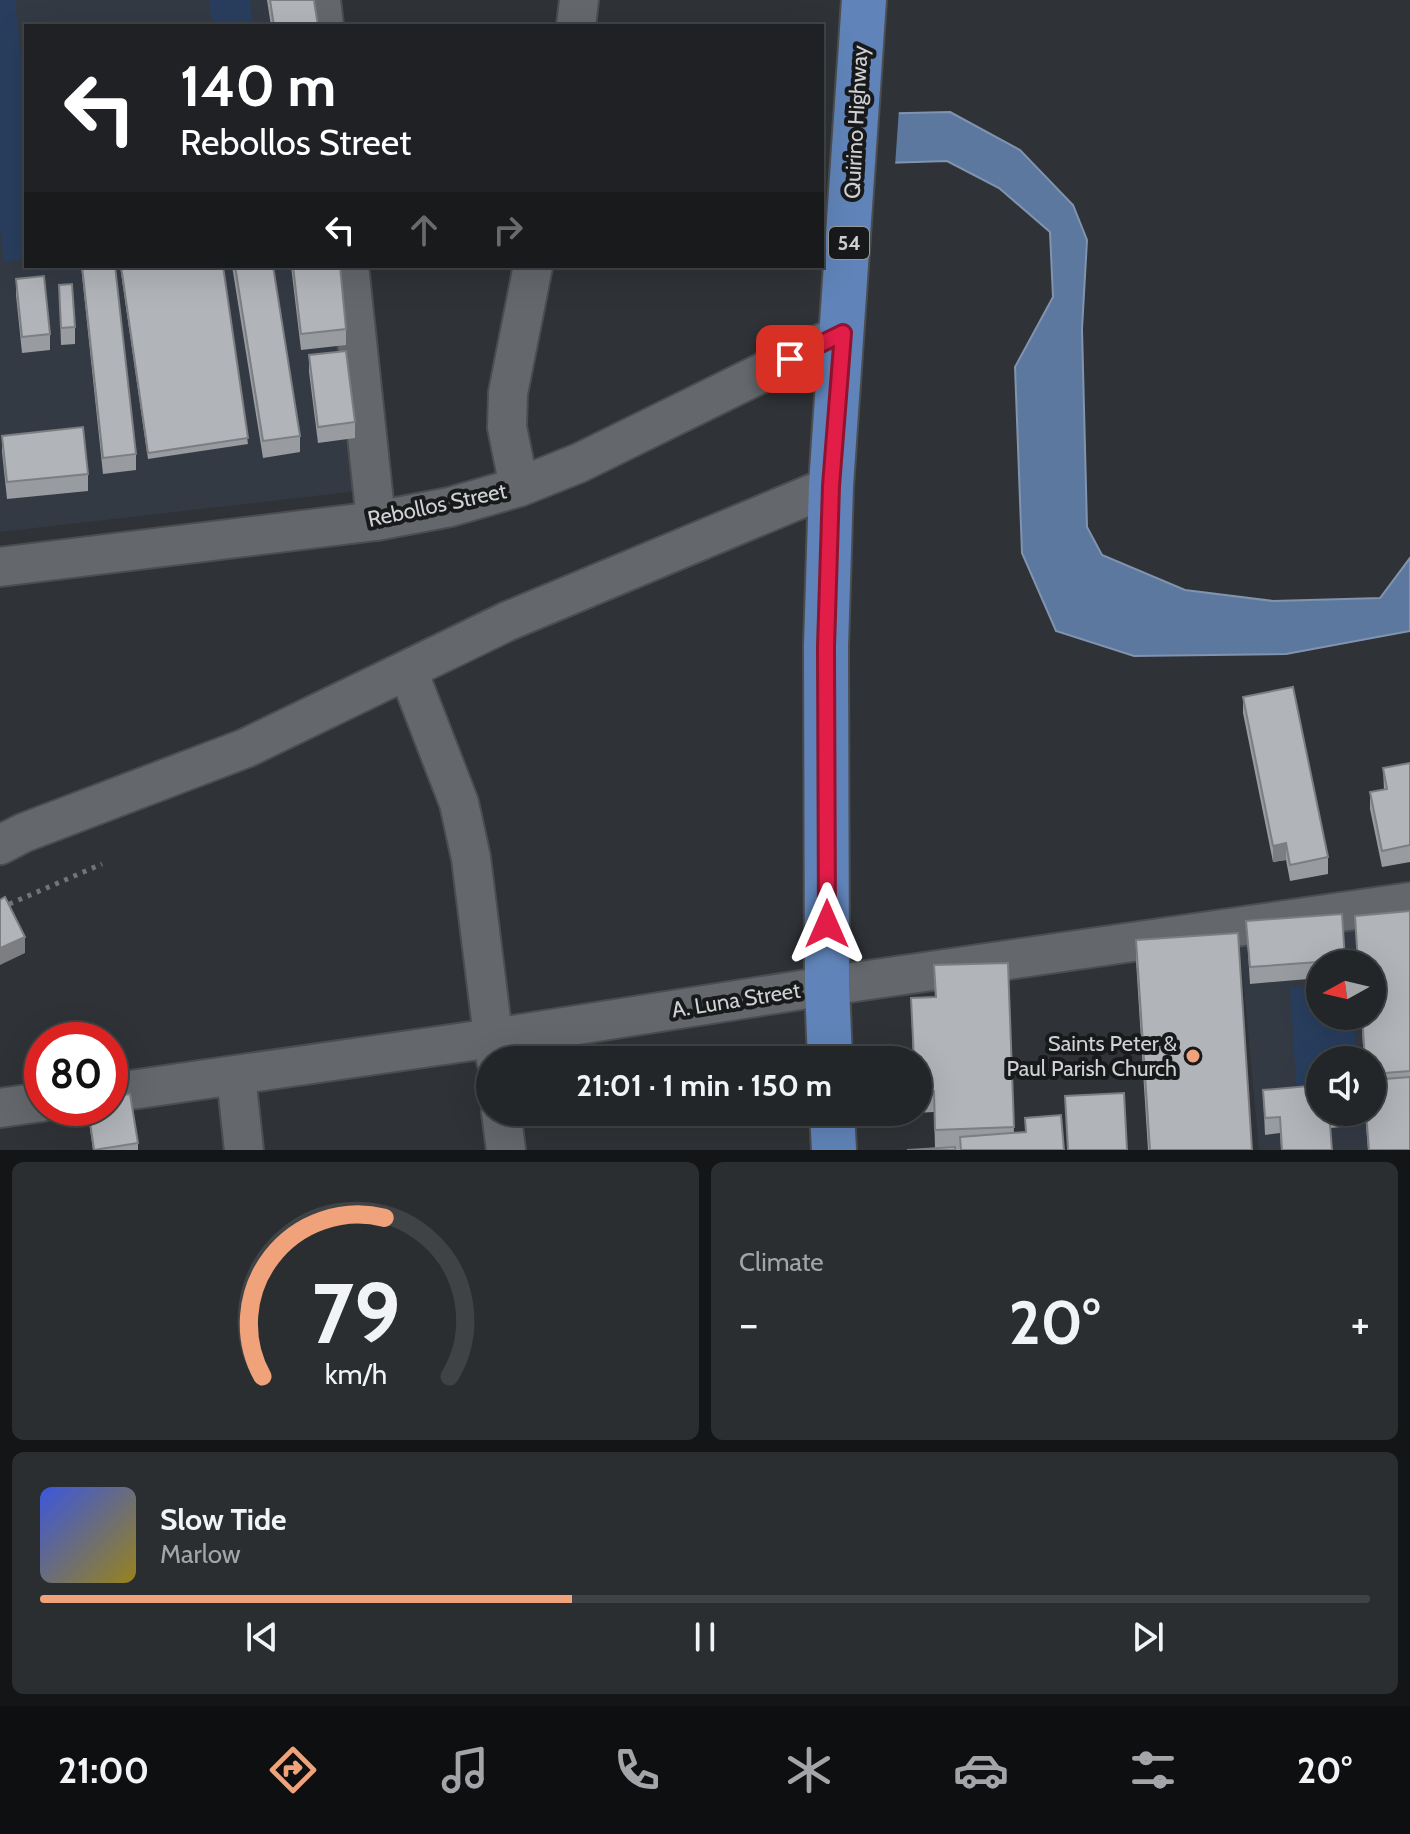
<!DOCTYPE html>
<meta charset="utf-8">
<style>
:root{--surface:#232628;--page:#2b2e30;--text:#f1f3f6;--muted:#a3a5a8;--line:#404345;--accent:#f0a27a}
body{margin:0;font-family:Cabin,sans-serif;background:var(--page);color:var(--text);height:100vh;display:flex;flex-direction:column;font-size:30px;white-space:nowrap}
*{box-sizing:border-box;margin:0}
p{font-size:26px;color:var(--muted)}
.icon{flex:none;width:44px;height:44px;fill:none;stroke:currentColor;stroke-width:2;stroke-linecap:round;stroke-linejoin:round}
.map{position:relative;height:1150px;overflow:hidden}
.drawer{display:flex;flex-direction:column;gap:12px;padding:12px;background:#131516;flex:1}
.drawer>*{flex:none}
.guide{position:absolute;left:24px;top:24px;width:800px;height:244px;border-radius:0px;box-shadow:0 8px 32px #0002,0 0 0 2px var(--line);background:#202124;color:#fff;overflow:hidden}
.needle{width:52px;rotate:262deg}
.buttons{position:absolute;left:1306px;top:950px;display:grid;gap:16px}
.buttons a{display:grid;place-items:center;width:80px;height:80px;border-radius:50%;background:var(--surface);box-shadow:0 8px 32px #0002,0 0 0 2px var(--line);font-size:40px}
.speed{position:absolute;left:24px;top:1022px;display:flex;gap:16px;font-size:40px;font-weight:700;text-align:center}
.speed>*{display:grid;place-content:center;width:104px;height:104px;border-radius:50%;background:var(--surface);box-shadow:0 8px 32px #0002,0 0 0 2px var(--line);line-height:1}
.speed .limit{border:12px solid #d22;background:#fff;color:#111}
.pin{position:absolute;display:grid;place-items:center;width:68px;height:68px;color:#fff;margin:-34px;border-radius:16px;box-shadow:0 4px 12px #0006}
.me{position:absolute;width:88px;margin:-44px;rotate:0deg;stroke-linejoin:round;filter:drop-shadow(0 0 6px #0008)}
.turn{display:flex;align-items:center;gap:28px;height:168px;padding:0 24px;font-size:36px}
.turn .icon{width:104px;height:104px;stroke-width:2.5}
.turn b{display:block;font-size:56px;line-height:68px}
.lanes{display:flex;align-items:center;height:76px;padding:0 24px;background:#0003;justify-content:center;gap:40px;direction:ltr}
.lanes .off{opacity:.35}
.big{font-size:60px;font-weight:700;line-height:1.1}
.drawer .tile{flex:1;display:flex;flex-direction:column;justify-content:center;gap:12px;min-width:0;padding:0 28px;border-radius:12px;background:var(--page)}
.drawer .dial{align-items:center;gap:0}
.dial svg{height:208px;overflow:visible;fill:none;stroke:var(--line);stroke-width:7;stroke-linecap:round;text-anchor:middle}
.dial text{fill:var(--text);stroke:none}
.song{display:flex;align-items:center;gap:24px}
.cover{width:96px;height:96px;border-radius:12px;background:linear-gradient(135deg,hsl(230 70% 55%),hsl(50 70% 35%))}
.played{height:8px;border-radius:4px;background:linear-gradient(90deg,var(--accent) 40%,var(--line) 40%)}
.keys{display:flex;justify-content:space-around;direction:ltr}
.heat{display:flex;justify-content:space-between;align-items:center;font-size:44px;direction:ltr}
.drawer .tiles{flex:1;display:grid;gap:12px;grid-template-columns:1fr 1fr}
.tile:last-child{grid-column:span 2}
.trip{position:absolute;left:476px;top:1046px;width:456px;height:80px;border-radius:40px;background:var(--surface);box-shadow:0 8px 32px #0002,0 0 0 2px var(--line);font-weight:700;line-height:80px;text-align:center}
.tab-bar{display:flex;height:128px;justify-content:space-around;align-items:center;background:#0e0f10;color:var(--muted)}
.tab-bar .icon{width:56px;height:56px}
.tab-bar .current{color:var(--accent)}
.tab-bar b{font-size:36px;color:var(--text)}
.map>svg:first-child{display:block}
</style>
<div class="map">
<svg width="1410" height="1150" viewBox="0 0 1410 1150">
<rect width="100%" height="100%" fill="#2f3236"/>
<path fill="#343a44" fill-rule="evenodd" d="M0,0H314L316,26H26V266H343L367,490L0,532Z
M1410,917V1150H1259L1239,934ZM1320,964H1372V1016H1320ZM1320,1060H1372V1112H1320Z"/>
<path fill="#293e5e" d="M0,0H15L26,103V259L4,262L0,229Z
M209,0H250L253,26H212Z
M1320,986V1016H1354L1357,1060H1320V1098L1297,1099L1290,988Z"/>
<path fill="#5d789f" stroke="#8093af" stroke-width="2" d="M950,112L1020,150L1073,205L1087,240L1082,329L1087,527L1102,555L1185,590L1273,601L1380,598L1410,558V631L1286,654L1134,656L1056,631L1022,553L1015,367L1053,297L1050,232L999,188L947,161L822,165V115Z"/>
<path fill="#2f3236" d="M899,109L895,166L822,169V111Z"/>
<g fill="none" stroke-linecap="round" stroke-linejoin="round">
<g stroke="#4b4d50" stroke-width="42">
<path id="minor" d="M321,0L324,26
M576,26L579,0
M349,266L376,521
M519,487L507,427L508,393L533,266
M0,567L376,521L450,507L519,487L579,463L843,333
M408,671L459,803L471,858L496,1060
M0,845L23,833L246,748L508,621L831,486
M236,1076L244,1150
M110,1093L493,1038L827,986L1410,902
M0,1108L42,1102
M501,1112L506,1150"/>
</g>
<g stroke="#4b4d50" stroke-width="48">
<path id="highway" d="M830,1060L827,986L826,647L831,486L864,0
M832,1112L834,1150"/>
</g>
<path stroke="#727477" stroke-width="5" stroke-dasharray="4 6" stroke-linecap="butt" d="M0,908L102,864"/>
<use href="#minor" stroke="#64686c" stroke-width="38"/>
<use href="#highway" stroke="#6084b9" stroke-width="44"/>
</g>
<path fill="#989b9f" d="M267,0H314L318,26H271Z
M81,266H115L136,454V470L103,474Z
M120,266H223L248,444L148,459Z
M232,266H273L300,436V452L263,458Z
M291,266H340L346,329V345L301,350Z
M16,279L50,334V350L22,353L16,295Z
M59,285L75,327V344L61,345Z
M309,355L355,422V438L318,443L309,372Z
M2,436L88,474V491L7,499L2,452Z
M1243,697L1328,857V874L1290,881L1286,860L1273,862L1243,713Z
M1410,763V862L1382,867L1370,809V792L1384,790L1383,768Z
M1410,911V1150H1368L1365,1112H1372V1060H1364L1361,1016H1372V964H1357L1355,916Z
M1342,914L1345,964H1320V978L1250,984L1246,921Z
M1136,940L1252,1150H1148L1136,961Z
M1008,963L1014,1133L1025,1132V1118L1064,1150H907L935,1148L934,1112L915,1113V1112H918V1060H913L911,998L935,997L934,965Z
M1263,1090L1320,1112H1353V1126L1330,1128L1332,1150H1281L1280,1133L1265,1135Z
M87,1108H110L138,1143V1150H93Z"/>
<path fill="#7c7e82" d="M1286,843V860L1273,862V846Z
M25,937V953L0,965V948Z"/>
<path fill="#b1b4b9" stroke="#7c7e82" stroke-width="2" d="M270,0H314L318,26H274Z
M82,266H115L136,454L103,458Z
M121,266H223L248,438L148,453Z
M235,266H273L300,436L263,441Z
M293,266H340L346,329L301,334Z
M44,276L50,334L22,337L16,279Z
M72,284L75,327L61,328L59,285Z
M346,351L355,422L318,427L309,355Z
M83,427L88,474L7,482L2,436Z
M1293,687L1328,857L1290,865L1286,843L1273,846L1243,697Z
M1410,763V845L1382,851L1370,792L1387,789L1383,768Z
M5,897L25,937L0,948V900Z
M1410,911V1071L1372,1074V1060H1365L1362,1016H1372V964H1358L1355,916Z
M1342,914L1345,960L1250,967L1246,921Z
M1238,933L1252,1150H1150L1136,940Z
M1008,963L1014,1127L935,1130L934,1091L918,1092V1060H914L911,998L936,997L934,965Z
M1410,1077V1150H1369L1366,1112H1372V1080Z
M1320,1085V1112H1329L1332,1150H1282L1280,1117L1265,1118L1263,1090Z
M1124,1093L1127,1150H1068L1065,1096Z
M130,1094L138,1143L94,1150L88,1108H110V1097Z
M1061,1115L1064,1150H961L960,1137L1026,1132L1025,1118Z
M955,1147V1150H907Z"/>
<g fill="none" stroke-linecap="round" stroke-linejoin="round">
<g stroke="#92132f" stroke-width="20">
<path id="route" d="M790,359L843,333L831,486L826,647L827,924"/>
</g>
<use href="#route" stroke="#e11d48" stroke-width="14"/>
</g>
<circle fill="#f0a27a" stroke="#18191b" stroke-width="3" cx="1193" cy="1056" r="8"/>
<g text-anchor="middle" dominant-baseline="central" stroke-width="8" stroke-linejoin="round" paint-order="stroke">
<rect fill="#18191b" stroke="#999a9c" stroke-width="2" x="829" y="227" width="40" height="32" rx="6"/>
<g font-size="20" font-weight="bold" fill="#d0d1d4">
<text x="849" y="243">54</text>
</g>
<g font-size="22" fill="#d0d1d4" stroke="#18191b">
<text transform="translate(856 122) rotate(-87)">Quirino Highway</text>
<text transform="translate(437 505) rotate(-12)">Rebollos Street</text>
<text transform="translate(736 1000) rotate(-9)">A. Luna Street</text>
</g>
<g font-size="22" fill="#d0d1d4" stroke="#18191b" text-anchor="end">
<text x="1177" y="1043">Saints Peter &amp;<tspan x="1177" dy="25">Paul Parish Church</tspan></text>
</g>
</g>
</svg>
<div class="buttons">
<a><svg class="needle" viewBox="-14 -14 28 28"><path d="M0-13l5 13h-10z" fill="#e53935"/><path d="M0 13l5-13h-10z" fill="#a3a5a8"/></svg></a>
<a><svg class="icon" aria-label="sound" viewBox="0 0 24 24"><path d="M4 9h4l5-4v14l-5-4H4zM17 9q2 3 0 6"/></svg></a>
</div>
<div class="speed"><div class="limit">80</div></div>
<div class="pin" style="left:790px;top:359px;background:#d93025"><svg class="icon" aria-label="arrive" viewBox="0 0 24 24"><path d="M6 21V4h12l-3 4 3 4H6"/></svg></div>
<svg class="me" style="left:827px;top:924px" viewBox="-20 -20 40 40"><path d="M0-17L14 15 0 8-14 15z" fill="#e11d48" stroke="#fff" stroke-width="4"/></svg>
<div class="trip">21:01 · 1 min · 150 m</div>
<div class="guide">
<div class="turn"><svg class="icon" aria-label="left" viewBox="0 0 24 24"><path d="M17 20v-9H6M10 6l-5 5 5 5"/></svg><div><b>140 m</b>Rebollos Street</div></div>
<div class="lanes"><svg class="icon" aria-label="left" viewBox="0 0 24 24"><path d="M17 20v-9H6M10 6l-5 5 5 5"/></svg><svg class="icon off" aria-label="ahead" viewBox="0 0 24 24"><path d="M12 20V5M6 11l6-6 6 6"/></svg><svg class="icon off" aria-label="right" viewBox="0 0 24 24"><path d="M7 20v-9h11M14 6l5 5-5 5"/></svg></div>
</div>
</div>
<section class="drawer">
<div class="tiles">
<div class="tile dial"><svg viewBox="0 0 100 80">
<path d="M14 69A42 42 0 1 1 86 69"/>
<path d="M14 69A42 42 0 0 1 61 8" stroke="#f0a27a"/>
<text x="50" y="56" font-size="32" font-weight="700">79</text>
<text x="50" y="72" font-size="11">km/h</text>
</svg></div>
<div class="tile"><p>Climate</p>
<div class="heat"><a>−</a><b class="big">20°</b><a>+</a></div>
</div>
<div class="tile">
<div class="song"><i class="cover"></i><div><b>Slow Tide</b><p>Marlow</p></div></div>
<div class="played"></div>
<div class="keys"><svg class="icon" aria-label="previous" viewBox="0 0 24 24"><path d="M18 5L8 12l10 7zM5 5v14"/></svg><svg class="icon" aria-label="pause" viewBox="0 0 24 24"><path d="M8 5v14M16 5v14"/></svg><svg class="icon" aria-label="next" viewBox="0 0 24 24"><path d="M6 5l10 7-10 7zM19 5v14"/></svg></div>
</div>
</div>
</section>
<nav class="tab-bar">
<b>21:00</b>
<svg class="icon current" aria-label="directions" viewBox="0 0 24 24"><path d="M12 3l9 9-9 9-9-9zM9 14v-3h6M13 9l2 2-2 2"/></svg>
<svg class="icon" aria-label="music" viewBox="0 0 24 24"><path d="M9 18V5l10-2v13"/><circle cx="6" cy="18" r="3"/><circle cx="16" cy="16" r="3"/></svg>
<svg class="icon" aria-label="phone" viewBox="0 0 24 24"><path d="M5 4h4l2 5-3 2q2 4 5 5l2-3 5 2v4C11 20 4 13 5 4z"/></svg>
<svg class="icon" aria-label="climate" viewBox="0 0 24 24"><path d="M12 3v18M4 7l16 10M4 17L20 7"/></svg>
<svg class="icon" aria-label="car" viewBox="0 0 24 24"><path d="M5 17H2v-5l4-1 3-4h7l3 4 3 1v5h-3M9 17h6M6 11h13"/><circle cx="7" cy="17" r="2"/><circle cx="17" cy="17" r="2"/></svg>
<svg class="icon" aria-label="filters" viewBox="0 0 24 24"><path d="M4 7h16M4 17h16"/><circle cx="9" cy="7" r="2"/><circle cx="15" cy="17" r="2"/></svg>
<b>20°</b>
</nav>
